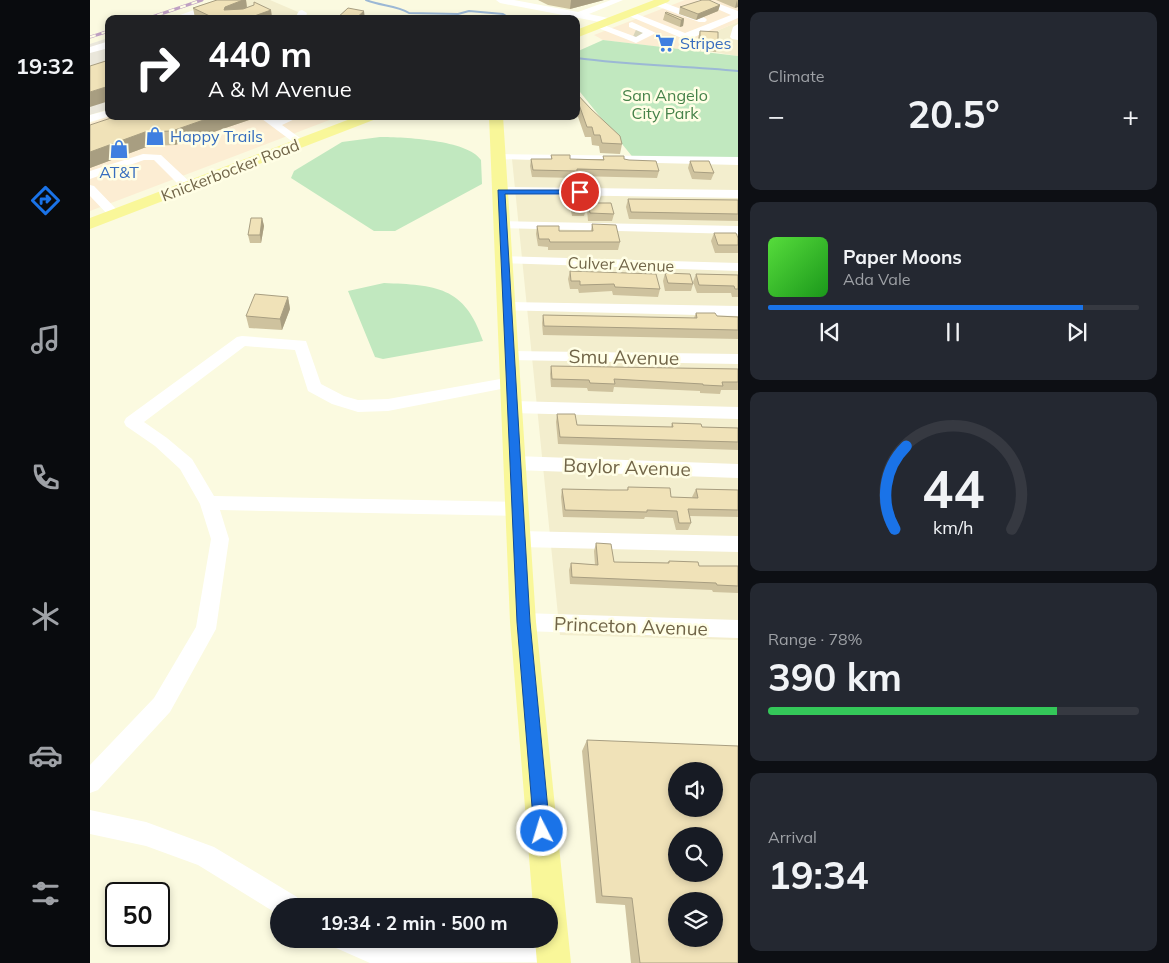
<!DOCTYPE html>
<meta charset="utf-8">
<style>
:root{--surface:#171b24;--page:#242831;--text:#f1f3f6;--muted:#9ea1a6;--line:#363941;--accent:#1a73e8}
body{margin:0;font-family:Mulish,sans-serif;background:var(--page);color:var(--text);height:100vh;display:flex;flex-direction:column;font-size:19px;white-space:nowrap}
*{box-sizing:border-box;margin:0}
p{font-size:16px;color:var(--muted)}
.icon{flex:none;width:28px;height:28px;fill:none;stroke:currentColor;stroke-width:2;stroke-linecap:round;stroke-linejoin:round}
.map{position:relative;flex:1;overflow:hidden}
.panel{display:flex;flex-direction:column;gap:12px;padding:12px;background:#0d0f14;width:431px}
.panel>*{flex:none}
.banner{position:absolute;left:15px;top:15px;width:475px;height:105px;border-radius:10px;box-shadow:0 2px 8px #0003;background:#202124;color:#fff;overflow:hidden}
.buttons{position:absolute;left:578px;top:762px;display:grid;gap:10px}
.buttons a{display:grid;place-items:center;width:55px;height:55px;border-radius:50%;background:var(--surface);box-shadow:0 2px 8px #0003;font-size:25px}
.speed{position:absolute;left:15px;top:882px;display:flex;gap:10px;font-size:25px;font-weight:700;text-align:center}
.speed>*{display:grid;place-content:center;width:65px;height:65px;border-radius:50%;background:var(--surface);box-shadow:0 2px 8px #0003;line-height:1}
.speed .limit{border:2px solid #111;border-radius:8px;background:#fff;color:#111}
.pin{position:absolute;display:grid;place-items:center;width:42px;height:42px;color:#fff;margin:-21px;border:2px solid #fff;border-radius:50%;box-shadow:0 1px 5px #0007}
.me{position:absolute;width:55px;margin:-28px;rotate:355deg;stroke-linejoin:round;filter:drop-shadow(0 0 4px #0008)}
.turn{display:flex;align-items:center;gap:18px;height:105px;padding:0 20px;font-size:22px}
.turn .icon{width:65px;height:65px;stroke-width:2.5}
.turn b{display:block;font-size:35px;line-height:42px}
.big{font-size:38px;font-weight:700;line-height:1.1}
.panel .tile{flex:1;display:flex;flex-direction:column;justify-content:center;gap:8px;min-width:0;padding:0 18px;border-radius:10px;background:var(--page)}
.panel .dial{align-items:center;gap:0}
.dial svg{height:130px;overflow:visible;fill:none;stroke:var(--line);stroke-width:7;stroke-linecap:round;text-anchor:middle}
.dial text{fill:var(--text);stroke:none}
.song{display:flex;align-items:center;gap:15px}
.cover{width:60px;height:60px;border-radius:8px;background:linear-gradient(135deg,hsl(110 70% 55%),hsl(120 70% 35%))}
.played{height:5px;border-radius:2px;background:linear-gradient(90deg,var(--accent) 85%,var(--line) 85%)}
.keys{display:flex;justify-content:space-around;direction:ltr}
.heat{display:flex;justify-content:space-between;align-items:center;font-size:28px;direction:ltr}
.charge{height:8px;border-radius:4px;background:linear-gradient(90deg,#34c759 78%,var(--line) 0)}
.trip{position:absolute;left:180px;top:898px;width:288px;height:50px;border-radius:25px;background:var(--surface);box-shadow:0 2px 8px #0003;font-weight:700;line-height:50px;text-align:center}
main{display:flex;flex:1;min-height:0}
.tabs{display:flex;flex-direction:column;width:90px;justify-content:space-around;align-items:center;background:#090b0e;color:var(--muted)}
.tabs .icon{width:35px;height:35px}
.tabs .current{color:var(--accent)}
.tabs b{font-size:22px;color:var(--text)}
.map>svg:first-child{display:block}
</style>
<main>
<nav class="tabs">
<b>19:32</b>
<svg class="icon current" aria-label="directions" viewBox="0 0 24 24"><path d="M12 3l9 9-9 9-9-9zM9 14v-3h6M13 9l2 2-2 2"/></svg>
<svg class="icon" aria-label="music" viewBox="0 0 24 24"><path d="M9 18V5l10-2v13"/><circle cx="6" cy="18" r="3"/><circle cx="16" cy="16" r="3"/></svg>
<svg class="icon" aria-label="phone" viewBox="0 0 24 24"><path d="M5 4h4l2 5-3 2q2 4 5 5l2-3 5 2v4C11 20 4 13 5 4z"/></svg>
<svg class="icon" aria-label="climate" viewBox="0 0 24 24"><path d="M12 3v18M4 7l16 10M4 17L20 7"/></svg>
<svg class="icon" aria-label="car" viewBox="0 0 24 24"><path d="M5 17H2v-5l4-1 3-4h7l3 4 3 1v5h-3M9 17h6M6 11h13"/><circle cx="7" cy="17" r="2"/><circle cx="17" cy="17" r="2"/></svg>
<svg class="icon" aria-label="filters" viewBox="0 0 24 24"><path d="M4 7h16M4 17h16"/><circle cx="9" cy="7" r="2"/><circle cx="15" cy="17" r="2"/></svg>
</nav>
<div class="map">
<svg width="648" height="963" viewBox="0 0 648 963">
<rect width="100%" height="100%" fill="#fbfae0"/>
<path fill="#f3eece" d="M137,0H180L208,12L205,19H79Z
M648,22V56L605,49V40Z
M422,159L648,162V640L470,635Z"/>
<path fill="#fcedd3" d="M595,0H648V22L605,40V49L612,52L513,40L504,35Z
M20,116H250L0,211V123Z"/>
<path fill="#eae7db" d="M15,39L19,43V109L0,115V44Z"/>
<path fill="#c1e8bf" d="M513,40L648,56V162L545,160L486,87V52Z
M290,137C314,137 378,140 391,160L392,184L305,231H284L201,178L204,171L252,142Z
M294,283C345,285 375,286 393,341L293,359L285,357L258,291Z"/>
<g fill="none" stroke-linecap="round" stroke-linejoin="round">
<path stroke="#9cb8d5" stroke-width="2" d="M276,0C290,6 307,5 319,13L368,14L379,11L413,14L421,19
M486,58C540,65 594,66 648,71"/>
<path stroke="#d8d5ba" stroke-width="10" stroke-dasharray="10 5" stroke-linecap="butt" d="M545,32L552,35"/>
<path fill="#fff" fill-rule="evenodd" d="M406,0H424L488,12L521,0H533L499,14L523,19V23L520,24L410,3Z
M567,0L615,18L617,20L615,22H609L564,5L563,3Z
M607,0H619L648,11V18L602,38L594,39L534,14L536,12H542L595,33L641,15Z
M126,2L129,3V7L93,19H79Z
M212,10L217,13L215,19H205L209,11Z
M542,22L566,33L546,43L503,26L505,24H511L546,37L553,33L539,27V23Z
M648,24V40L642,39L640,37L643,27Z
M16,42L19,43V50L15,49L0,53V47Z
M19,110L20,116L0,122V115Z
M168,116H181L185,120L195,116H211L192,125L217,143L211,146L207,145Z
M53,154L71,155L102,184L104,187L102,190H94L64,160H54L0,179V171Z
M408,154L648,157V165L404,159L402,157L404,155Z
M0,185L4,186L29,212L31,215L29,218H21L0,196Z
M410,187L648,190V198L406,194L404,191L406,188Z
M412,221L648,226V234L407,228L406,225Z
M413,256L648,263V271L408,263L406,260Z
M416,302L648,306V316L411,310L409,307L411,304Z
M152,336L216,341L231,384L254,396L268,400L298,399L421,377L427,378L429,382L427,386L421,387L298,411L268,412L242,404L218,391L205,350L155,346L54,422L77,438L102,459L124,496L428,502L434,504L437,509L434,514L428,516L130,510L139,539L126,629L80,712L8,790L0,793V765L64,698L106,627L121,539L110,504L90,469L65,446L36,426L34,422L36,418L147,337Z
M419,351L648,354V364L414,360L411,356L414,352Z
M422,401L648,407V419L422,413L416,411L414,407L416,403Z
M425,456L648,464V478L425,470L419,468L416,463L419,458Z
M429,531L648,536V552L429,547L422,544L420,539L422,534Z
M433,613L648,620V638L433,631L426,628L423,622L426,616Z
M0,810L56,822L124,847L207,897L210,906H189V915L108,865L56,846L0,834Z
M242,939H291L312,942L464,949L473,953L477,962L280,963L246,948Z"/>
<path fill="#f9f799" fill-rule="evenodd" d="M564,0H580L578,2L486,38V30Z
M268,116H288L286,119L0,229V218Z
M399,116H413L446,622L481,963H447L445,939H459V906H443L420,622Z"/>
<g stroke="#bfa0c3" stroke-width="3">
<path id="rail" d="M56,19L112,0
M0,37L19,31"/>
</g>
<use href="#rail" stroke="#fffee5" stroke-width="2" stroke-dasharray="6" stroke-linecap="butt"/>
</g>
<path fill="#cec29e" d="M127,0H156L157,7L181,10L182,19L105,18L103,8Z
M448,0H514L480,9L458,5Z
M626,0H648V7L645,8Z
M630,5L628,11L606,20L589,14L590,7Z
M575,13L594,19L593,26L590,27L573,20Z
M610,31L628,45L626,52L609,51L608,38Z
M486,93L532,144L530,154L510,153L509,146L502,145L501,137H495L486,111Z
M162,119L85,145L59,146L0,168V125Z
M461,155L480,159H513V156L534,159L569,171L567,178L486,176V178L442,177L440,166L441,159H461Z
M600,161L624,173L621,180L602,179L598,168Z
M481,197L496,209L494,216H482L480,205Z
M538,199L648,200V221L539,219L536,207Z
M498,203L524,214L522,221H498L497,210Z
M172,218L174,226L171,243H160L158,235Z
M502,224L530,242L528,250H458V247L448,246L446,234L447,226L469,231H501Z
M624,233L648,238V253H625L621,241Z
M480,271L570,289L568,297L523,295L522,291L489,293L488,289H480L478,279Z
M575,273L603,284L601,291H575L573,281Z
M606,274L648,275V297H642L641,293H607L603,282Z
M198,297L200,309L192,330L159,328L156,316Z
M606,313L627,316L648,317V339L453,335L452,323L453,315L604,318Z
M461,366L648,369V390H631L630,394L610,393V391L524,387L523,392L498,391L497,388L461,387L460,374Z
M467,414L487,425L581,427L582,423L612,427L648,428V450L468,444L466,422Z
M538,487L581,497L603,498L602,497L606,489L648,490V517L600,516L601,523L598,530H586L583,518L555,517L554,519L473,517L471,497L472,489L519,490H537Z
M506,543L524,562L577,563L579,561L609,566H648V593L623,592L622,590L480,584L479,570L481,563L505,565L504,551Z
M497,740L648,963H541L535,905L506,903L492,751Z"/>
<path fill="#a89e81" d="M153,0H156L157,9L136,17L134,10L135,7Z
M481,0H514L480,9Z
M647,0L648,7L645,8Z
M630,5L628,11L606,20L608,14Z
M181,10L182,19H156Z
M274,11L275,19H265Z
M594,19L593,26L590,27L591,20Z
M19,86V101L0,107V92Z
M125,116H162V119L85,145L82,131Z
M55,132L59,146L0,168V152Z
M172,218L174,226L171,243L170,235Z
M198,297L200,309L192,330L190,319Z"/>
<path fill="#f0e2b8" stroke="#a89e81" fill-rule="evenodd" d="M127,0H153L135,7L134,10L153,9L164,5V2L181,10L156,19H126L103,8Z
M612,0H619L630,5L608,14L590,7Z
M258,8L274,11L265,19H246Z
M576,12L594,19L591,20L575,13Z
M610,31L628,32V45L610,44Z
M19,60V86L0,92V66Z
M486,93L501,109L530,136L532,144L512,143L510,135H504L502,127H497L486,96Z
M27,116H125L82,131L55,132L0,152V125Z
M461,155H480V159L514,160L513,156H534V159L539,160L566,161L569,171L487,169V171L443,170L441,159H462Z
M600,161H619L624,173L604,172Z
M481,197H493L496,209H483Z
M538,199L648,200V214L541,212Z
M498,203H521L524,214L500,213Z
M161,218H172L170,235H158Z
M502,224L526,225L530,242H460L459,239H449L447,226H469V231H503Z
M624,233H646L648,238V245H628Z
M480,271L566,274L570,289L525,287L524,284L490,285V281H481Z
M575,273L600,274L603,284L578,283Z
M606,274L648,275V289H645L644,286L609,285Z
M165,294L198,297L190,319L156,316Z
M606,313H625L627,316L648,317V330L454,326L453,315L607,318Z
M461,366L648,369V382H632L633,386L613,385V384L524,379L525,384L500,383L499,380L462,379Z
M467,414H485L487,425L583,427L582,423L611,424L612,427L648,428V442L470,437Z
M538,487L580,488L581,497L608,498L606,489L648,490V510L598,509L601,523H589L587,511L557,510V512L475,510L472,489L519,490H538Z
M506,543L521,544L524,562L579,563V561L608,562L609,566H648V586L627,585L626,583L482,577L481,563L508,565Z
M497,740L648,746V963H550L542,898L512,896ZM586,771H624V809H586ZM586,836H624V874H586ZM586,901H624V939H586Z"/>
<path fill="#1a73e8" stroke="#114b97" d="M408,190H490L493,192L490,194H415L440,622L460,831L457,836L452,838L446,836L444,831L427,622Z"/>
<defs>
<g id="supermarket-bare" transform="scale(1.5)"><path d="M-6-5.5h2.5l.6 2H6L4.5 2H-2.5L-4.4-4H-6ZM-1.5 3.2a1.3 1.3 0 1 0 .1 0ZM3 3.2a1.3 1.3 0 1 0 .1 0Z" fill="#3f7fe0" stroke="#fffee5" stroke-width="2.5" paint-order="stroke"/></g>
<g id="shop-bare" transform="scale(1.5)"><path d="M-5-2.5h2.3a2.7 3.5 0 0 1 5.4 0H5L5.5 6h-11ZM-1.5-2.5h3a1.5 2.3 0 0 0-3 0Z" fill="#3f7fe0" stroke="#fffee5" stroke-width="2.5" paint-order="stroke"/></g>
</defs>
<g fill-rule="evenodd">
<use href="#supermarket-bare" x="575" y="43"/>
<use href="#shop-bare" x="65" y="136"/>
<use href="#shop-bare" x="29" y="149"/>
</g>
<g text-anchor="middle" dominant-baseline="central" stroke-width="5" stroke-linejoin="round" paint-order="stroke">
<g font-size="16" fill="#366cbe" stroke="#fffee5" text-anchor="start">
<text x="590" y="43">Stripes</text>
<text x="80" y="136">Happy Trails</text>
<text x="29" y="172" text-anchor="middle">AT&amp;T</text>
</g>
<g font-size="16" fill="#468249" stroke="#fffee5">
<text x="575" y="95">San Angelo<tspan x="575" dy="18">City Park</tspan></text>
</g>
<g font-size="16" fill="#716548" stroke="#fffee5">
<text transform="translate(140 170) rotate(-21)">Knickerbocker Road</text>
<text transform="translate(531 264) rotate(2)">Culver Avenue</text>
</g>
<g font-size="19" fill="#716548" stroke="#fffee5">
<text transform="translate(534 357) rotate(1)">Smu Avenue</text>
<text transform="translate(537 467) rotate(2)">Baylor Avenue</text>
<text transform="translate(541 626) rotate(2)">Princeton Avenue</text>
</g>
</g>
</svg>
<div class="buttons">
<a><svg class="icon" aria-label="sound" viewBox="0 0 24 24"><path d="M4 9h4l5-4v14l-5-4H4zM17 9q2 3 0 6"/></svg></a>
<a><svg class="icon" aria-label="search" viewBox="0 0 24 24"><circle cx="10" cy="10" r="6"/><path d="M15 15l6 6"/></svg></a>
<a><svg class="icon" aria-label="layers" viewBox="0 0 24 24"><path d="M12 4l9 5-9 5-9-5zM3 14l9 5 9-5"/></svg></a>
</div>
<div class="speed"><div class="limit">50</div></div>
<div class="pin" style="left:490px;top:192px;background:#d93025"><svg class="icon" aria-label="arrive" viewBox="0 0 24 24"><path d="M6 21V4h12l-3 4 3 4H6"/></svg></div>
<svg class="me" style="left:452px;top:831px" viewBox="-20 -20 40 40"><circle r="17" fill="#1a73e8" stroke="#fff" stroke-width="3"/><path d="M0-11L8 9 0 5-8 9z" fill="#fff"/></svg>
<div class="trip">19:34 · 2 min · 500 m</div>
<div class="banner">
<div class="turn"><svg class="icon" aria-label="right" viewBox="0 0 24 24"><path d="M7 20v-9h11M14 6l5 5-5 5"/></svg><div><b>440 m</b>A &amp; M Avenue</div></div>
</div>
</div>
<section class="panel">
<div class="tile"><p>Climate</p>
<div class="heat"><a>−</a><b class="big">20.5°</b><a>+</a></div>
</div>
<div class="tile">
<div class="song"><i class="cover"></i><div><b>Paper Moons</b><p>Ada Vale</p></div></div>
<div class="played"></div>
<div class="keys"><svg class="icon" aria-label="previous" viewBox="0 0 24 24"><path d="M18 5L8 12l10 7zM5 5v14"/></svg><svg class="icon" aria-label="pause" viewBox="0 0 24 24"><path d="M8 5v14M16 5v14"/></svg><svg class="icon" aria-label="next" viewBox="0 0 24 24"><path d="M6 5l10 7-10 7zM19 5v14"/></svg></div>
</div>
<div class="tile dial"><svg viewBox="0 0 100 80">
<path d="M14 69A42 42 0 1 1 86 69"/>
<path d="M14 69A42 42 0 0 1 21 18" stroke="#1a73e8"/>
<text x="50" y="56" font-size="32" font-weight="700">44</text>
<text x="50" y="72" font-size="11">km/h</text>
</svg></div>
<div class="tile"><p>Range · 78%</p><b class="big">390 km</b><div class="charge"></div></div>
<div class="tile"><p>Arrival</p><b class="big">19:34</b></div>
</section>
</main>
